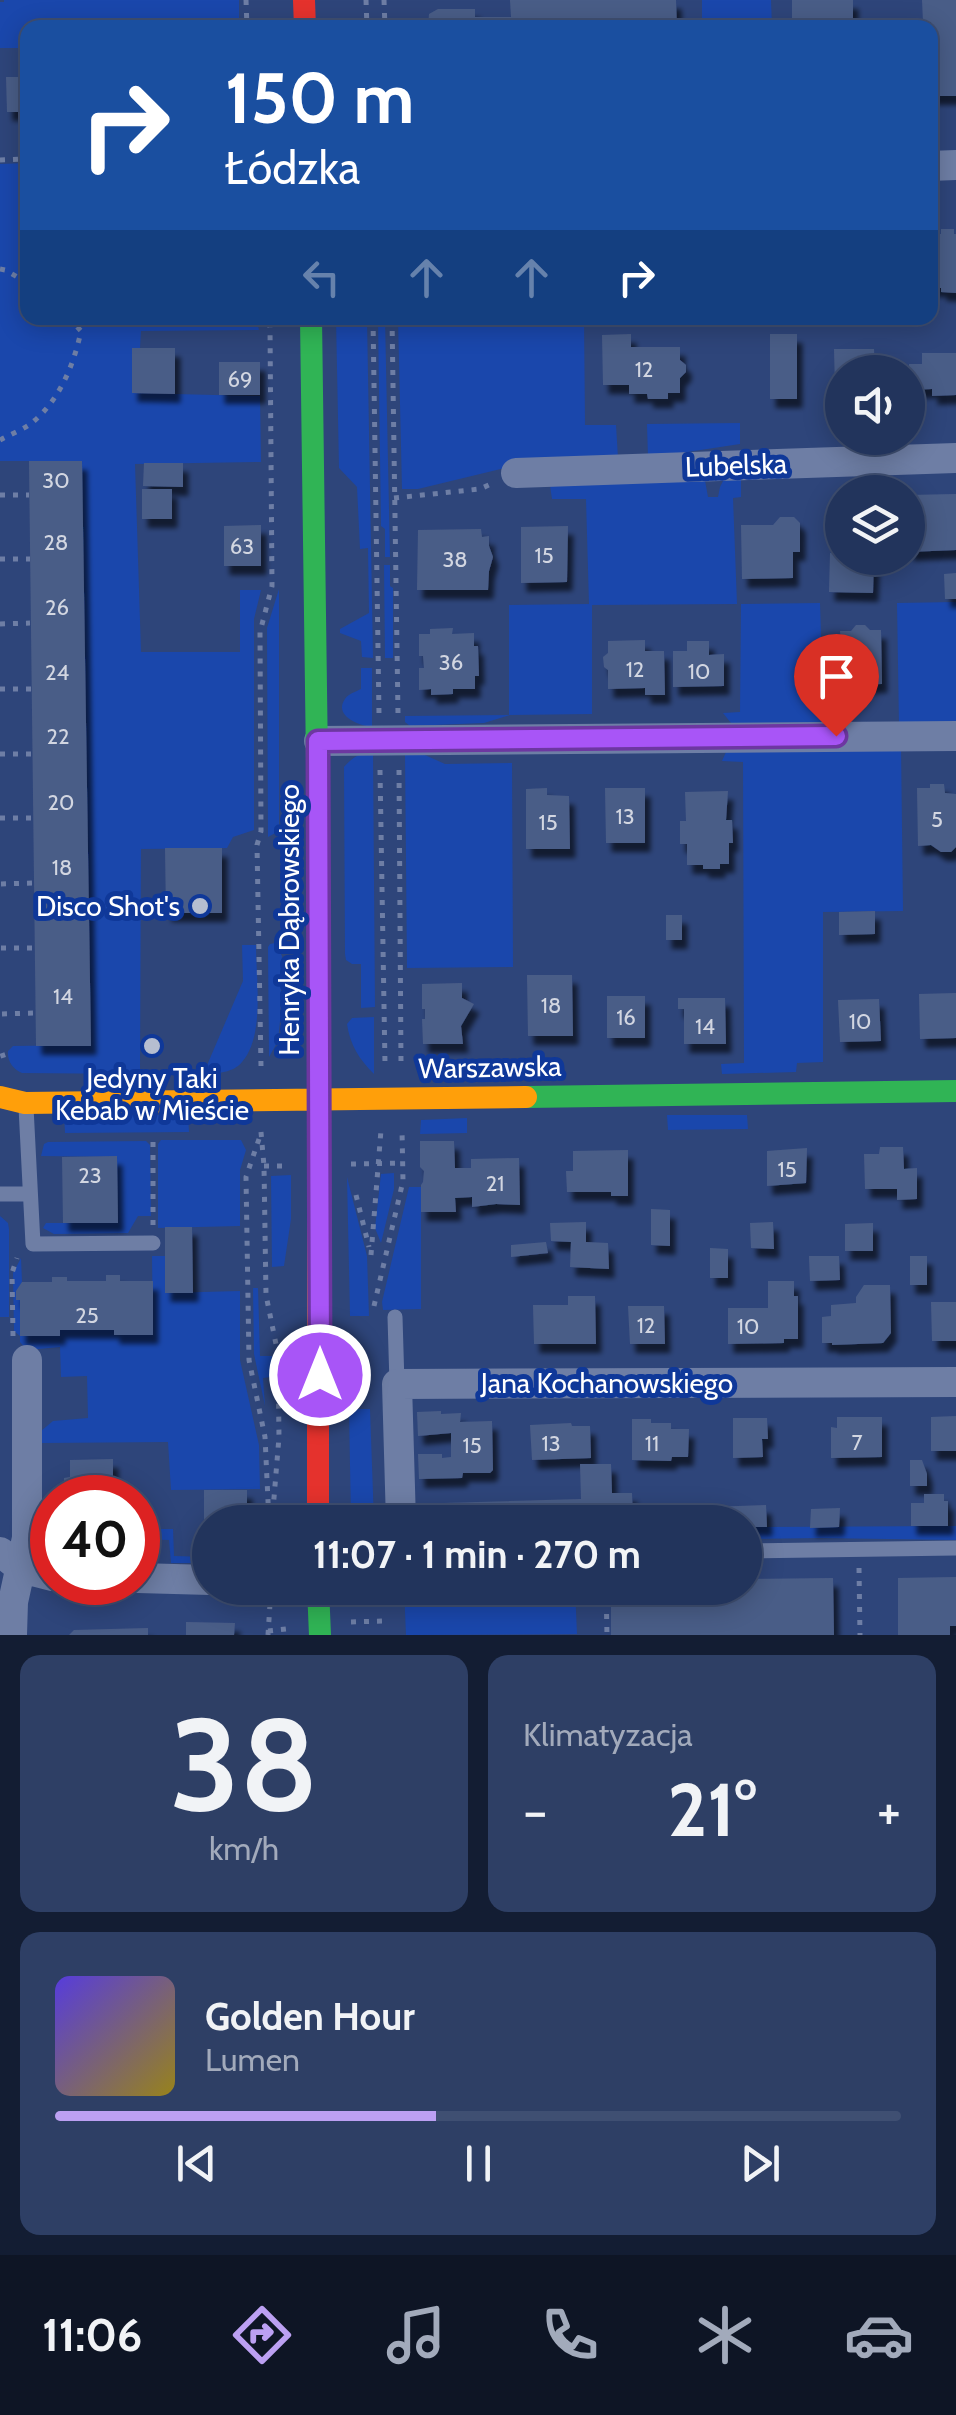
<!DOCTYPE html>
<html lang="pl">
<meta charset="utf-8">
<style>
:root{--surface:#22345c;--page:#2e3f65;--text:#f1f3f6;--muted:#a2aabb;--line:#3f4f72;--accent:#bca0f2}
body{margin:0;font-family:Cabin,sans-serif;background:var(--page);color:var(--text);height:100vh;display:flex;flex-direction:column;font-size:38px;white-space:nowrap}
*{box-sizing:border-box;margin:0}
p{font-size:32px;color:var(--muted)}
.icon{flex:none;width:55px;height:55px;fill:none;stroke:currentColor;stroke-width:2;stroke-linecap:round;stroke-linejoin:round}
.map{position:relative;height:1635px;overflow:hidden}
.drawer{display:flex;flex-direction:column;gap:20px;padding:20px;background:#131d33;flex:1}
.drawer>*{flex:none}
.hud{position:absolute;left:20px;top:20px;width:918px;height:305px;border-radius:20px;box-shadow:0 5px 25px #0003,0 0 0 2px var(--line);background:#1a4fa0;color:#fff;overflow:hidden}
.controls{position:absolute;left:825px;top:355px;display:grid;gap:20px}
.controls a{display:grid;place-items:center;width:100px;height:100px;border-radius:50%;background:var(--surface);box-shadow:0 5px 25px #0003,0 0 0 2px var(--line);font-size:50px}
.speed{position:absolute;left:30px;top:1475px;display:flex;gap:20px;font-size:50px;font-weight:700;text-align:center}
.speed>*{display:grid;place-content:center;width:130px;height:130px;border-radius:50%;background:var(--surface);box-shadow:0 5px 25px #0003,0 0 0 2px var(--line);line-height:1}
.speed .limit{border:15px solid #d22;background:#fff;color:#111}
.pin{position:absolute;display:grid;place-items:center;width:85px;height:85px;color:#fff;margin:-102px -42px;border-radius:50% 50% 50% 0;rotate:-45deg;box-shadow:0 0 10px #0007}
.pin .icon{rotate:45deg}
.me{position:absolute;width:110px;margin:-55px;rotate:0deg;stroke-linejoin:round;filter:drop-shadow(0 0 8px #0008)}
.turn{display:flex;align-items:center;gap:35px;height:210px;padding:0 40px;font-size:45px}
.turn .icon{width:130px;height:130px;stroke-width:2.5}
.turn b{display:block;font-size:70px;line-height:85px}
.lanes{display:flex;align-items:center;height:95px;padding:0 40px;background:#0003;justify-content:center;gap:50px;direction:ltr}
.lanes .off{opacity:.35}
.big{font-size:75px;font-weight:700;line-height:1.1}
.drawer .widget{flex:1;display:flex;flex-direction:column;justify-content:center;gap:15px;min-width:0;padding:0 35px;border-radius:20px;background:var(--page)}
.drawer .dial{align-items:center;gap:0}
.dial b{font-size:130px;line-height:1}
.song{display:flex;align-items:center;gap:30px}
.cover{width:120px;height:120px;border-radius:15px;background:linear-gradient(135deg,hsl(250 70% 55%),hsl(50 70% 35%))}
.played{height:10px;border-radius:5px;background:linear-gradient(90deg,var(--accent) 45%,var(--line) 45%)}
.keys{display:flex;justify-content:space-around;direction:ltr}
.heat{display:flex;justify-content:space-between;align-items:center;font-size:55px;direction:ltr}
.drawer .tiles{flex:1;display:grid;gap:20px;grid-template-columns:1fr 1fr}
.widget:last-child{grid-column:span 2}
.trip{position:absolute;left:192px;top:1505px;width:570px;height:100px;border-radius:50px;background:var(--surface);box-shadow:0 5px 25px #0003,0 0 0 2px var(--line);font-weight:700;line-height:100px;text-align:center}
.menu{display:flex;height:160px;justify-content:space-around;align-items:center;background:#0e1525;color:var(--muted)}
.menu .icon{width:70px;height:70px}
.menu .active{color:var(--accent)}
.menu b{font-size:45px;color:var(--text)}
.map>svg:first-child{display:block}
</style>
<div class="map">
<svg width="956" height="1635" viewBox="0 0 956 1635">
<defs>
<filter id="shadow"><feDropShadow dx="5.5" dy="9" stdDeviation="2.5" flood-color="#0009"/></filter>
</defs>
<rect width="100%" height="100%" fill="#2e457a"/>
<path fill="#1a47ac" d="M4,0H239V27L28,28L27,48H0V2H4Z
M702,0H771L772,27H702Z
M27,163L28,318H256L259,330L141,331L140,348H132L133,393L260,396L261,462L135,464L141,652H240V590H261L254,619V830L233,837L227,848L141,849L140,1074L22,1073C13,1069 7,1061 8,1051L13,1046L91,1045L82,461H0V164Z
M336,318H367L373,658L362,657L361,641L340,633V629L369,613L368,548L360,549L357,487L339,468Z
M378,318H385L390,557H385V529L381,526Z
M584,318L585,425H616L618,458L517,465L418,489H402L398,319Z
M740,423V444L648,458L647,424Z
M704,475L708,497H718L720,487L724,479L747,480H741V497L733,498L737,604L592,605V714L510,715L484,723L410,726L405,722V716L509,715V605L589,604L586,499H552L549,479Z
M384,565H390V586L393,588V658H385Z
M279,589V831L268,837L267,628Z
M956,602V726H899L897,603Z
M820,603L824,727L735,728L723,713L740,712L741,604Z
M361,668H372V727C360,726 333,716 345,699C348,694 355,692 361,689Z
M730,743L901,745L903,911L823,912V1062L797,1063L796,1072L722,1074L721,1064L744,1063L743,762L722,761Z
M416,751L445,764L512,763L513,967L407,968L405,753Z
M373,752L375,1007L361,1008V964H352L346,960L345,954L344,767C353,757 359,753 373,752Z
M275,943L282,956L280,1021L278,1041L269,1057L268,947L270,944Z
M242,945H256C256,978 265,1036 242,1062C233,1073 218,1073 205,1074V1070L243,981Z
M374,1017V1074C359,1059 350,1045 347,1024L352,1018Z
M64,1115H188L189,1132L65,1133Z
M667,1115H747L748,1129L668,1130Z
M467,1118V1133L420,1134L421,1120Z
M161,1140H241L246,1150L240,1170V1226L158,1228V1144Z
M146,1141L150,1145L151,1216H138L128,1233L54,1234L43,1228L46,1223H118L117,1157L41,1156L44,1144L48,1142Z
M394,1173V1189L381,1243L375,1228L381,1174Z
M291,1175V1219L284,1266L272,1267L271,1176Z
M347,1177L367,1256L369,1316H350Z
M409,1187H421V1309L383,1310L382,1302Z
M0,1216L8,1223L9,1229V1317H0Z
M152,1256H165L166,1293L240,1291V1360L259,1445L260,1489L171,1490L168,1442L42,1443L41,1431L53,1421L88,1418L87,1376L61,1377L60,1347L27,1350L20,1342V1336L14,1331L13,1273L21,1258L22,1282L16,1292V1300H20L60,1330H114V1335H153Z
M253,1288H258L260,1356H272L271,1377L263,1378L265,1406L254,1354Z
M349,1409H370L374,1522L351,1521Z
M956,1526V1540L821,1538L745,1539V1527Z
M138,1529H173L174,1556L210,1557V1563H171L169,1540L138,1539Z
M404,1588H575L577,1634L406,1635Z"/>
<path fill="#4a5d87" filter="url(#shadow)" d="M510,0H676L677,28H428L429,14L438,9H475V17H511Z
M792,0H853V23H845V28H790V22H792Z
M922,0H956V96H930L931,22H923Z
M23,68H28V121H24L23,112H7L6,77H23Z
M941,229H954V234H956V293L941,292V288H930V234H941Z
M631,334V347H680V360L686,365V372L680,378V393H668V399H648L647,394H629V385H603L602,335Z
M770,334H797V399H770Z
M132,348H175V394L132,393Z
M834,349H874L875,372H842V388H835Z
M922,353H956V395L932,396V389L909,390V364H922Z
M219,362H260V395H219Z
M29,461H82L91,1046H36Z
M144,463H183V487L143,486Z
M142,489H172V519H142Z
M956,494V550L908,552V495Z
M780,517H794L800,523V552H793V578L742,579L741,525H773Z
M261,525V566H224V526Z
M568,526L567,582L521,583V527Z
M481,529L482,537L489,536V546L493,557L489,571L488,590H417L418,530Z
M830,553H842V558H874L873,593L829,592Z
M956,573V599H945L944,574Z
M856,625H865L870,630H881L882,684L841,685V665H843L840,631H851Z
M453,628L452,634L474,633V646H478L479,676H475V689H453V694L431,695V689L419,690V668H424L423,656H419V634H430V629Z
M645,640V651H664L665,695H645V688L608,689V670L604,667L603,657L608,653V641Z
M687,641H709V655L724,654V686L673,687V651H687Z
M930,784H944L945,793L956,794V847L951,852H941L931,845L918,846L917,788H930Z
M547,788V795L569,796L570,849H526V789Z
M605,788H645V843H606Z
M728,791L726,820H732L733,843H729V864H720V869H703V865H687V844H680V821H686L685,792Z
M165,848H222V913H166Z
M875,911V934L839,935V912Z
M666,915H682V940H666Z
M527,975H572L573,1036H528Z
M462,983V998L474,1004L461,1026L463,1044H423L422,1019H425V1009H422V984Z
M956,993V1038L920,1039L919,994Z
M607,996H645V1038H607Z
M678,998H725L726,1044H684V1009H678Z
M879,999L881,1041L840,1042L838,1000Z
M420,1141H454L455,1168H471V1159L519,1158L520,1205L496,1204L472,1207V1197L455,1198L456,1212H421V1185L423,1182L424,1171L420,1167Z
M880,1147H903L904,1169L917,1168V1199L897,1200V1189H865L864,1154H879Z
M807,1148L806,1183L767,1186V1151Z
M628,1150V1196H611V1192H567L566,1171H573V1151Z
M117,1156L118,1223H63L62,1157Z
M651,1209L670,1210V1246L651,1245Z
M586,1222V1242L608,1243L609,1269L570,1267L571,1242L551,1241L550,1223Z
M773,1222L774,1249L751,1248L750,1223Z
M873,1223V1251H845V1224Z
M165,1227H192L193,1293H165Z
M546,1242L548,1253L511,1257V1245Z
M710,1248L728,1249V1278H710Z
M809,1256H839L840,1280L810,1281Z
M910,1256H927V1285H910Z
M106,1275H120V1281H153V1335H114V1330H60V1336H20V1300H16V1291L22,1282H52V1277H67V1281H106Z
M768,1281H794V1296H798V1339H784V1343L728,1344V1308H768Z
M864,1285H890L891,1333L883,1343L832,1345V1343H822V1317L831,1316V1305L856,1303V1297Z
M568,1296H595L596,1344H534L533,1305H568Z
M931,1302H956V1341H932Z
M628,1306H664L665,1344H630Z
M441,1411V1414L461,1413L460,1422L492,1421L493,1470L490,1473H463L462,1478L419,1479L418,1454H442V1458L451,1457V1433L418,1436L417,1412Z
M956,1416V1451H931V1417Z
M837,1417H882V1457L831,1458V1427L837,1428Z
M733,1418H767L768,1439H762L763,1457L733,1458Z
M632,1419H651V1423H671V1429H689L688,1457H672L671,1461L632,1460Z
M571,1423L572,1426H590L591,1458L532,1460L530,1425Z
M113,1459V1498H64V1478L70,1477V1460Z
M910,1460H922L927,1474V1486H910Z
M580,1464H611L612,1493H632L633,1522H409L408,1504L581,1499Z
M204,1490H247V1522H210V1532H204Z
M924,1494H944V1501H948V1526H911V1503H924Z
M766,1505L767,1527H745V1522H710V1507Z
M840,1508L839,1527L810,1528L811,1509Z
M956,1577V1626H950V1635H898V1578Z
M833,1578L834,1635H611V1588H745V1579Z
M186,1622L235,1623L234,1635H186Z
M148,1628V1635H69L74,1630Z"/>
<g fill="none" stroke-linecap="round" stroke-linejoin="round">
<path stroke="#6e7ea5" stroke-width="5" stroke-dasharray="5 8" stroke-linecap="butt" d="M246,0L247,28
M366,0L367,28
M384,0L385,28
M0,160L28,159
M0,269L5,270L28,283
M373,318L379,714
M392,318L398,714
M0,440C11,434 25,429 34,421C60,399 74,364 81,331L69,318
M0,495H29
M394,498L480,489L491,484
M0,559H30
M0,624L30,623
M0,689H31
M0,754H32
M380,770L385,1064
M399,770L401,1064
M0,818H34
M1,884L35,883
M1,948H35
M2,1014L36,1013
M2,1053L6,1065
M261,1066L257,845L261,831L260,632L272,586L270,327L267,318
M261,1132L264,1166L266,1295L278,1354L279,1437L272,1522
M259,1139L246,1177L249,1360L265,1437L269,1522
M351,1164L403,1163
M264,1166H285
M356,1195L369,1247
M153,1225V1137
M371,1255L381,1130
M374,1306L403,1181L402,1130
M13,1336L12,1273L17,1258
M859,1568L860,1635
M606,1588L607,1635
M351,1622L383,1621
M268,1631L286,1629
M268,1635L271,1588"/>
<path stroke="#6e7ea5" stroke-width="15" d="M26,1107L33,1244L153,1243
M0,1194H30
M395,1317L397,1384
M745,1551L956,1548"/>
<path stroke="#6e7ea5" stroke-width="30" d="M930,166L956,165
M516,473L956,458
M319,741L956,736
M401,1522L397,1384L956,1382
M0,1552L21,1568L52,1576
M138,1578L210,1580
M12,1635L13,1602L27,1538V1360"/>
<path stroke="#30b455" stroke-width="22" d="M311,318L318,836
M526,1097L956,1091
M318,1588L320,1635"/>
<path stroke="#ff9f0a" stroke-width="22" d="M0,1097L25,1103L526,1097
M318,1392V836"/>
<path stroke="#e5322d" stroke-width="22" d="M304,0L305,28
M318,1522V1392"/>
</g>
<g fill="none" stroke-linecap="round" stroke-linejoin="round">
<g stroke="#6d37a1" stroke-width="25">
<path id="route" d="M320,1375L318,741L836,736"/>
</g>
<use href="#route" stroke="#a855f7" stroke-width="18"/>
</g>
<g fill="#b6bed0" stroke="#0f3899" stroke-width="4">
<circle cx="200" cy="906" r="10"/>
<circle cx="152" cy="1046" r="10"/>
</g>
<g text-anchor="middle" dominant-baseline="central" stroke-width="10" stroke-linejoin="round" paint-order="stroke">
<g font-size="22" fill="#d2d6e1">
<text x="644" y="369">12</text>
<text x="240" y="379">69</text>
<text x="56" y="480">30</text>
<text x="56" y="542">28</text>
<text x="242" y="546">63</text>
<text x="544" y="555">15</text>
<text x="455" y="559">38</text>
<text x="57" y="607">26</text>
<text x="451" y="662">36</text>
<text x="635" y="669">12</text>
<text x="699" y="671">10</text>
<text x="57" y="672">24</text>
<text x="58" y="736">22</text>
<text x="61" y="802">20</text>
<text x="625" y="816">13</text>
<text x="937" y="819">5</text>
<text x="548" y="822">15</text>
<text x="62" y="867">18</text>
<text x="63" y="996">14</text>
<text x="551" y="1005">18</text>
<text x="626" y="1017">16</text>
<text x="860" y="1021">10</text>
<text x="705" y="1026">14</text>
<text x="787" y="1169">15</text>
<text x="90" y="1175">23</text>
<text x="495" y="1183">21</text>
<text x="87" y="1315">25</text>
<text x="646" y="1325">12</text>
<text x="748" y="1326">10</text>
<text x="857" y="1442">7</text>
<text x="551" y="1443">13</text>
<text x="652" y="1443">11</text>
<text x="472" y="1445">15</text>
</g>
<g font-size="28" fill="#fff" stroke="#0f3899">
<text transform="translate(736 465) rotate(-2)">Lubelska</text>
<text transform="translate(289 920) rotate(-90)">Henryka Dąbrowskiego</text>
<text transform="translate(490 1067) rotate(-1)">Warszawska</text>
<text x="607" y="1383">Jana Kochanowskiego</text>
</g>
<g font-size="28" fill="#fff" stroke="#0f3899" text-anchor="end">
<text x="180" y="906">Disco Shot's</text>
<text x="152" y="1078" text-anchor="middle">Jedyny Taki<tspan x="152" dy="32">Kebab w Mieście</tspan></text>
</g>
</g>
</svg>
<div class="controls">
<a><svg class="icon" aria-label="sound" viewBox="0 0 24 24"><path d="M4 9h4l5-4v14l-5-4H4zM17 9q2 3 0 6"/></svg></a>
<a><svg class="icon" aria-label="layers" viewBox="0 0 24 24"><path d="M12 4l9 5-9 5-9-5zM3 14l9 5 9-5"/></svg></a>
</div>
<div class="speed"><div class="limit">40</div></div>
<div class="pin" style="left:836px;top:736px;background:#d93025"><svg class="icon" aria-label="arrive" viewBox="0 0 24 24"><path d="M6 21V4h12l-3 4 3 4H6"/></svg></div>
<svg class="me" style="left:320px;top:1375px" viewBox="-20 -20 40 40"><circle r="17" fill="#a855f7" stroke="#fff" stroke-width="3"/><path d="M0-11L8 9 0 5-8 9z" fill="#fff"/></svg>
<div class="trip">11:07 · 1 min · 270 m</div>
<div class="hud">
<div class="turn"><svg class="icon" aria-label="right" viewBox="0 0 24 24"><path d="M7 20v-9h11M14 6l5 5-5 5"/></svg><div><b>150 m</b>Łódzka</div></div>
<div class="lanes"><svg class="icon off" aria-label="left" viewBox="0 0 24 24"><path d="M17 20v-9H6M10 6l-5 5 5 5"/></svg><svg class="icon off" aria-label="ahead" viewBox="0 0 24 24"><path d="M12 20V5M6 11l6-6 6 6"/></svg><svg class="icon off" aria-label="ahead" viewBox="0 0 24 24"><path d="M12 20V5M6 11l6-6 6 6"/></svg><svg class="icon" aria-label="right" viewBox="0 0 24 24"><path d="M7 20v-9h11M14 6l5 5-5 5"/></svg></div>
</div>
</div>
<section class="drawer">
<div class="tiles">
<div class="widget dial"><b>38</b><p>km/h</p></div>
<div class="widget"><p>Klimatyzacja</p>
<div class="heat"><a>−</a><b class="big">21°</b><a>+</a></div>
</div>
<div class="widget">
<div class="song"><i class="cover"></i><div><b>Golden Hour</b><p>Lumen</p></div></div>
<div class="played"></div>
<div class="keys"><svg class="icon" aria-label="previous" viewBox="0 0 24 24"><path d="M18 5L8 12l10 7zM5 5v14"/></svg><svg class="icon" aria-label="pause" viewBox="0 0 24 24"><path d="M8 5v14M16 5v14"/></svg><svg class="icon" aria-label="next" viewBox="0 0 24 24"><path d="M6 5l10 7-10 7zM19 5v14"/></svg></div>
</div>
</div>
</section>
<nav class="menu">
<b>11:06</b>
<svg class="icon active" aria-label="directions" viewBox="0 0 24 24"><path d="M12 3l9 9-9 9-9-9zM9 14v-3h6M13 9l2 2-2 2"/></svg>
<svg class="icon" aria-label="music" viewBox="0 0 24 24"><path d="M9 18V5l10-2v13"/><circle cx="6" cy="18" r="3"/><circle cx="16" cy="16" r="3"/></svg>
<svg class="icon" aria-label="phone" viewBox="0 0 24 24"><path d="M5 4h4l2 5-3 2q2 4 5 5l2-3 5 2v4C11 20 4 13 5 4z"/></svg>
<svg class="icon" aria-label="climate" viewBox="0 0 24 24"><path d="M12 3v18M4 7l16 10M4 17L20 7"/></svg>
<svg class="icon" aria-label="car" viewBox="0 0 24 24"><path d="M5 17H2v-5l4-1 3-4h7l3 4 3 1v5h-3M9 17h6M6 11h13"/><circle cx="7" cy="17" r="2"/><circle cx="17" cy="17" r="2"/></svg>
</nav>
